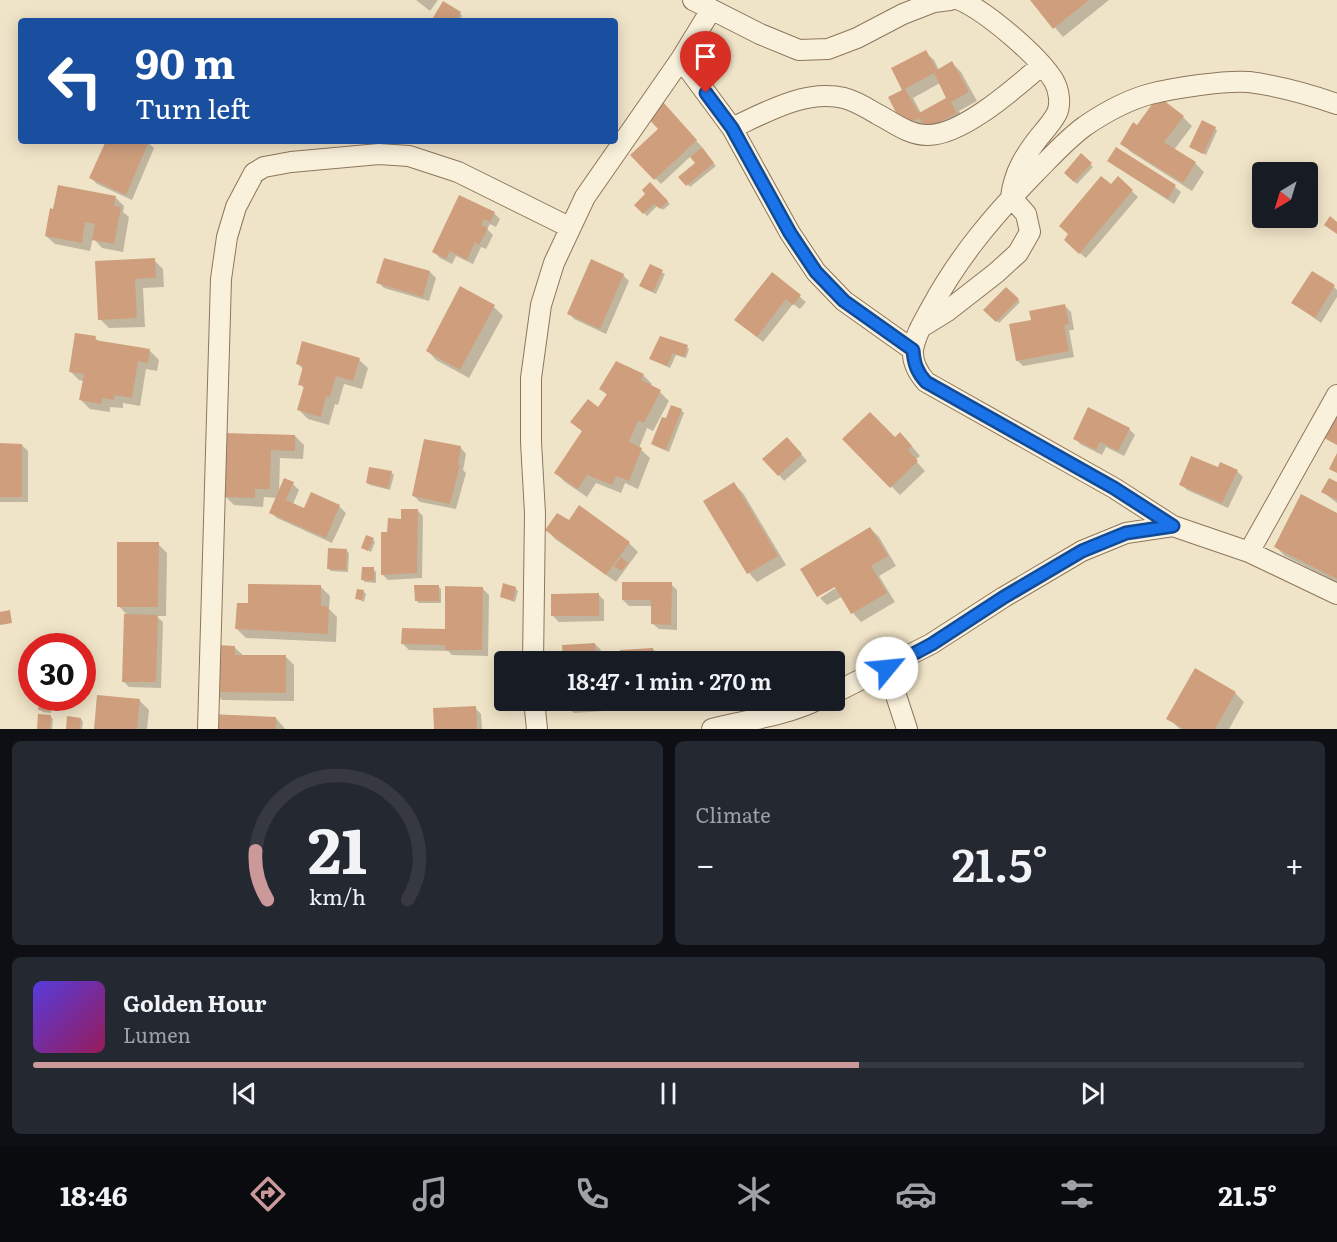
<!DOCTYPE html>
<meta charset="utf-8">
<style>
:root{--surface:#171b24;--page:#242831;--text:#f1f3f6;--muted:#9ea1a6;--line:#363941;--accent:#cc999b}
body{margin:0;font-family:Literata,serif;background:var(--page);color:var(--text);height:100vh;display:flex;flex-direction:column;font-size:22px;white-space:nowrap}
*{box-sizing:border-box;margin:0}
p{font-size:20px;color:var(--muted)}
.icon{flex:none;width:33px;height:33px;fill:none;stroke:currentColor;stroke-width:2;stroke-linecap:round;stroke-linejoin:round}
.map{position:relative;height:729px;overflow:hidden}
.drawer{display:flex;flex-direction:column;gap:12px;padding:12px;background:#0d0f14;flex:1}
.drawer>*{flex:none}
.top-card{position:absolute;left:18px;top:18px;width:600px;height:126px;border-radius:6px;box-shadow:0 3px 15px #0003;background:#1a4fa0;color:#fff;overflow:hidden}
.needle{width:39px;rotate:218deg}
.fabs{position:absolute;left:1252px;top:162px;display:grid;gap:12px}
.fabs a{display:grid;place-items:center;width:66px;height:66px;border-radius:6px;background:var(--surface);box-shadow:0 3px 15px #0003;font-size:30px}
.speed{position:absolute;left:18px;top:633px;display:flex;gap:12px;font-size:30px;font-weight:700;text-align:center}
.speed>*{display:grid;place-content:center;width:78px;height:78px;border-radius:50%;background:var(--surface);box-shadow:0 3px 15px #0003;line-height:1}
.speed .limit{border:9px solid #d22;background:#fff;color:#111}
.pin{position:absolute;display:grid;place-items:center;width:51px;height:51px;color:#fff;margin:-62px -26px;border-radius:50% 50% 50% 0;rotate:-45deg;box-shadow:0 0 6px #0007}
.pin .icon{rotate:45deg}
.me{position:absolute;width:66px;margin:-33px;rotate:62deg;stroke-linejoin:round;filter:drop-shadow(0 0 4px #0008)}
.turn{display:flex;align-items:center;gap:21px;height:126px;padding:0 18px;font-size:27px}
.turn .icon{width:78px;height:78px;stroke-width:2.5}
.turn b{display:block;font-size:42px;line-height:51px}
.big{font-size:45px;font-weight:600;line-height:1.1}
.drawer .tile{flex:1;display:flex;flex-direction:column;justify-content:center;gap:9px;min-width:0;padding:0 21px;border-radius:9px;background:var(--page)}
.drawer .dial{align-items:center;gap:0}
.dial svg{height:156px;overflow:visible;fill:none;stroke:var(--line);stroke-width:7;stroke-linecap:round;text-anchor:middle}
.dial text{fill:var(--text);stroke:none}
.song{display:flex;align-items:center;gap:18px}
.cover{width:72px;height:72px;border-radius:9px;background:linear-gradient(135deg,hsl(250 70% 55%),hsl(330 70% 35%))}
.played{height:6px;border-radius:3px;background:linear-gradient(90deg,var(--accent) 65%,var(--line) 65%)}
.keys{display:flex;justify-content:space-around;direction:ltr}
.heat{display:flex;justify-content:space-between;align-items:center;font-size:33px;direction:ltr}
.drawer .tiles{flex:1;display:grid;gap:12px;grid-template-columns:1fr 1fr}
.tile:last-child{grid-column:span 2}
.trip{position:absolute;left:494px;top:651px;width:351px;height:60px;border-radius:6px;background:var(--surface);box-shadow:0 3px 15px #0003;font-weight:600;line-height:60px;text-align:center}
.tabs{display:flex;height:96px;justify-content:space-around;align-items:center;background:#090b0e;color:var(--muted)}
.tabs .icon{width:42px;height:42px}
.tabs .active{color:var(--accent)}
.tabs b{font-size:27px;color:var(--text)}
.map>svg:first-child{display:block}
</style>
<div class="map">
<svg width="1337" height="729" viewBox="0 0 1337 729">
<rect width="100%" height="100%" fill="#f0e4c8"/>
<path fill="#0003" fill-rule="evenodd" d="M416,0H438L430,11Z
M1032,0H1109L1063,37Z
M460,13L462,16L459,21H434Z
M925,52L934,60L939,70L952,63L961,72L977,101L959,111L965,122L913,134L904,91L893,69ZM940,83L948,98L921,113L913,98Z
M668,110L702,147L700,148L716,166L690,187L681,177L697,164L691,156L661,184L632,155L660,130Z
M1183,117L1192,126L1174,150L1195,163L1204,172L1192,191L1131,152L1122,144L1137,127Z
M1215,128L1217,131L1206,155L1191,147Z
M108,141H146L154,148L132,200L97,184L91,178Z
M1116,149L1175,187L1181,192L1174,204L1115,166L1109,160Z
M1081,156L1093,167L1077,184L1066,173Z
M1118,178L1138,197L1086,258L1071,246Z
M650,184L670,204L663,210L658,205L647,216L636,205L648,194Z
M115,197L124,206L123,212L129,217L123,252L102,248L93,238L90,251L55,244L46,236Z
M460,197L494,213L500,219L496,227L490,224L487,229L493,235L486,249L481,247L473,264L456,256L452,264L440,258L434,252Z
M154,260L163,269L164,287L143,288L145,327L109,328L100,319L97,262Z
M650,266L665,274L656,294L643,288Z
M430,272L436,278L429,301L384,288L378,282Z
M772,274L806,302L800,309L793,304L763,342L742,325Z
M623,275L629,281L606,334L574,319L569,313Z
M1334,287L1337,290V297L1321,323L1293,303Z
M461,288L494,307L503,316L469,378L436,360L428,351Z
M1006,289L1020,302L999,323L986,310Z
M1065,306L1071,312L1074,330H1069L1074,357L1023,366L1017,360L1033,322Z
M95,338L100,342L150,351L159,360L157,371L146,369L140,406L123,403V408L110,407V412L90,409L81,400L84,381L79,380L70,371Z
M687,347L689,349L686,358L676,355L670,368L651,359Z
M359,360L368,368L362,389L344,384L338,405L335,404L329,425L308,419L299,410L305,389L300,384L304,370L298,364Z
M643,375L652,384L650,386L660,392L669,401L653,431L647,428L639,448L650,458L638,489L625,483L621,493L596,483L587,497L565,482L556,473L583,432L572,422L599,409L608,396L601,389Z
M681,410L684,413L669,452L655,446L653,444L666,420Z
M1129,429L1135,435L1124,456L1106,447L1102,455L1080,444L1075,438Z
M227,434L295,436L304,445L303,459L280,458L279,493L293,484L299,490L293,504L304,510L311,494L340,507L346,513L332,543L277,518L271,512L277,498L264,497L263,507L234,505L225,496Z
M845,439H895L909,443L920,456L915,460L925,471L900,495Z
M0,445H22L28,451V502H0Z
M793,445L807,461L784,481L779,475Z
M461,448L466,454L463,470L466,473L456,509L420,502L414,496Z
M1219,469L1237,471L1243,477L1228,508L1187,490L1181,484Z
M391,472L394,475L390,490L370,485L367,483Z
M734,484L743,493L786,565L757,582L749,573L705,502Z
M1337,484V503L1323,492Z
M580,507L629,543L638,552L616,582L555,539L547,530L569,522Z
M417,510L423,516L422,578L388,580L382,574L389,534L403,520Z
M1337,514V582L1285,556L1276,547Z
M870,528L879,537L896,566L879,576L895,602L861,622L853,613L843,596L827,605L820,598L842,584L841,582L819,595V597L802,569Z
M373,540L375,542L371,552L362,547Z
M158,544L167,553L166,616H156L163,622L161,688L129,687L123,681L127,615L119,606Z
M346,550L349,553L348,572L331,571L328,568Z
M373,569L376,572V583L365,582L363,580Z
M671,584L677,590V630L659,629L653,624V606H629L623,600Z
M438,586L441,589V603H419L416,600Z
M321,587L330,596L329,609L337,617L336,642L246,638L237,629L249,605Z
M515,588L518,591L515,602L501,597Z
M483,589L489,595L488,656L452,655L448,651L409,650L403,644L446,631Z
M364,592L366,594L364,602L356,598Z
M598,594L604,600V621L559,622L553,616Z
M595,644L601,650V662H565Z
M234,647L244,656H285L294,665V701L222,700L213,691Z
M653,649L659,655V662H622Z
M1235,693L1244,702L1229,729H1180L1168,718Z
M42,698H53L51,713L43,712L40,709Z
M567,700H603L604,711L574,713L568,707Z
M625,700H661L662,703L630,705Z
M140,701L149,710L147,729H96Z
M475,708L481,714L482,729H436Z
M50,716L53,719L52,729H40Z
M276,718L285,729H211Z
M81,719L83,722L82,729H67Z"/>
<path fill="#cf9f7d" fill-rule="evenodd" d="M1030,0H1089L1053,29Z
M443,1L461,12L455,21H431Z
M926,50L937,70L952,61L969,92L951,102L957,113L926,129L919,118L903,126L888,97L902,90L891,68ZM934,73L946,98L919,113L905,89Z
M1158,96L1184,116L1164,142L1196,162L1183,183L1120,144L1133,122L1137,125Z
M663,102L697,140L654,180L630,155L658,129L647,117Z
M1202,120L1216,127L1203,154L1189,147Z
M106,141H149L126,195L89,178Z
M702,147L714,163L686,186L678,177L695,163L690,157Z
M1116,147L1176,185L1168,199L1107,161Z
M1081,153L1092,163L1074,182L1064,173Z
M1101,176L1111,184L1118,176L1133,190L1079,254L1064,240L1068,234L1059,226Z
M650,182L668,201L660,209L654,204L643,214L634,205L645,194L642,190Z
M58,185L116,196L114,206L121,207L114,244L92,240L95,224L85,222L82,243L45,236L50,208L53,209Z
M459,195L495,212L490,222L484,219L481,225L488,228L479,245L475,242L467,260L450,251L446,259L432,252Z
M1330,216L1337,222V234L1324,225Z
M155,258L156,278L135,279L137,318L98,320L95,261Z
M384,258L430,271L423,297L376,283Z
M591,259L624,274L600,329L567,314Z
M650,264L663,270L653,292L639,286Z
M1312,271L1335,285L1315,318L1291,303Z
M772,272L801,295L793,305L786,299L757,337L734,320Z
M460,286L495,305L460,370L426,351Z
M1006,287L1019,299L996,322L983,310Z
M1065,304L1069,324L1064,325L1069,351L1016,361L1009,324L1031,320L1029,311Z
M75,333L96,336L95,340L150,349L148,363L138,361L132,398L115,395L114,400L102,398L101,404L79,400L84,374L69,372Z
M660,336L688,345L684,357L673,353L667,366L649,359Z
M302,341L360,358L353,381L336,376L330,397L326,396L321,417L297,410L304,386L298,385L303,366L296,364Z
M616,361L644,374L641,380L661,390L644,423L638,420L629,442L642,448L629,481L616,476L612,485L587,475L578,489L554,473L582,431L570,422L588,399L598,407L607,394L599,389Z
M671,405L682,409L666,450L651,444L662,417L666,418Z
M1088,407L1130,428L1118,451L1100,442L1096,450L1073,439Z
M870,412L895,437L900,432L912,446L908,450L918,461L890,488L842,439Z
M1337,415V445L1324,438Z
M225,433L295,435V451L271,450L270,489H255V498L223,497Z
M787,437L802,454L778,476L762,459Z
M424,439L461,446L458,465H460L450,504L412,496Z
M0,443L22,444V497H0Z
M1337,453V473L1329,469Z
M1191,456L1218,467L1220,462L1238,470L1222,503L1179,485Z
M369,467L392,471L388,488L366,483Z
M284,478L294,482L286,500L304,508L311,492L340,505L326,538L269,513Z
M1329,478L1337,482V500L1321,492Z
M734,482L778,556L747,574L703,501Z
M1301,494L1337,513V579L1274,547Z
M579,505L630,542L606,575L545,530L557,513L569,520Z
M401,509H418L417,573L381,575V532H387L388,518L401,519Z
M870,527L888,556L871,566L887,593L851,614L835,587L817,597L800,569Z
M366,535L374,538L368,551L361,548Z
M117,542H159L158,607H117Z
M328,548L347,549L346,570L327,569Z
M621,557L628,563L621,571L614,566Z
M362,567H374V581L361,580Z
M622,582H672L671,625L651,624V600H622Z
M503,583L516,587L513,601L500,597Z
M248,584L321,585V606L329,607L328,634L235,629L237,603H248Z
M414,585H439V601H415Z
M445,586L483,587L482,650H445V645L401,644L402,628L445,629Z
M357,589L364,590L362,600L355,599Z
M599,593V616H551V594Z
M10,610L12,623L0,625V612Z
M124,614L158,615L156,682H122Z
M595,643L596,662H563L562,645Z
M217,645L235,646V655H286V693L211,692Z
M653,648L654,662H620V650Z
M1195,668L1236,692L1215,729H1184L1166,719Z
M97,695L140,699L137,729H94Z
M40,698H51L49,711L38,710Z
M566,700H599V706L566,708Z
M476,706L477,729H434L433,708Z
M38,714L51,715L50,729H37Z
M209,714L276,717V729H209Z
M67,716L81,718L80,729H66Z"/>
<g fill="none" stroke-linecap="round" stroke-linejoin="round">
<g stroke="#8d765c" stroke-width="22">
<path id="street" d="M693,0L760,34L799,50L828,49L857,38L903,14L934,2L950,0
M681,59L732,128L790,233L816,272L844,301L913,350
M732,128C766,112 806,89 844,98C856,101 867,108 877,114C893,122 908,135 927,135C962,136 1016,87 1042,65
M920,328L946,312L996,273L1018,253L1030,232L1026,214L1011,197C1014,172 1025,155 1040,136C1046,129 1053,121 1057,113C1061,104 1059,90 1054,81C1039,56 987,12 960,0
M1173,526L1114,488L926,382C918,373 912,363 913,350C915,335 924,321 931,308C959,256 994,215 1035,173C1051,157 1067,139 1085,126C1104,113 1128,100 1150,94C1174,88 1225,80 1249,82C1279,86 1308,94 1337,104
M1249,552L1337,395
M533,662L535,513L531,442V378L541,305L554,263L585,197L681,59L711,10
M887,668L907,729
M834,693L931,644L1004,597L1082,551L1126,533L1173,526L1249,552L1337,594
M534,700L537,729
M208,729L221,279L227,237L236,207L254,173L264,167L291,162L379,154L409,156L458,172L569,227
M712,729C747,720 784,716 817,700"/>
</g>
<use href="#street" stroke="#faf1dc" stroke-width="20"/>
</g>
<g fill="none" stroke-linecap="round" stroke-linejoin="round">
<g stroke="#114b97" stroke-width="15">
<path id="route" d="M706,93L732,128L790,233L816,272L844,301L913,350C914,364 917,372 926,382L1114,488L1173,526L1126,533L1082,551L1004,597L932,644L887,668"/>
</g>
<use href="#route" stroke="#1a73e8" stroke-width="10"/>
</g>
</svg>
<div class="fabs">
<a><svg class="needle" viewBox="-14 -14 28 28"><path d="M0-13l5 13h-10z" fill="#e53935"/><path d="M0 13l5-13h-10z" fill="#9ea1a6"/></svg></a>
</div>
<div class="speed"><div class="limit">30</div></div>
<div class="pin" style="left:706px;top:93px;background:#d93025"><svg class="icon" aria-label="arrive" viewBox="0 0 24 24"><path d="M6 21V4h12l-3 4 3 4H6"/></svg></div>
<svg class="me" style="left:887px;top:668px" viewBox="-20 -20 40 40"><circle r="19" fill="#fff"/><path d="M0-13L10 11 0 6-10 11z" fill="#1a73e8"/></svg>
<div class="trip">18:47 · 1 min · 270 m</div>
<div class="top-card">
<div class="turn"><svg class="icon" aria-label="left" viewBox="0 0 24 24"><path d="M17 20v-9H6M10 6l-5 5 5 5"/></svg><div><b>90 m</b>Turn left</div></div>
</div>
</div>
<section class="drawer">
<div class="tiles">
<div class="tile dial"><svg viewBox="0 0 100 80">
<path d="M14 69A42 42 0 1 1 86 69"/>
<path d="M14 69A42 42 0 0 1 8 44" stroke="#cc999b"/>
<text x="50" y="56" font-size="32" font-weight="700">21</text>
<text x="50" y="72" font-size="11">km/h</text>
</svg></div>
<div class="tile"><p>Climate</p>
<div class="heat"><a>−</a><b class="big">21.5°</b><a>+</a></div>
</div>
<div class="tile">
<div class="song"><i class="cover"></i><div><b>Golden Hour</b><p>Lumen</p></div></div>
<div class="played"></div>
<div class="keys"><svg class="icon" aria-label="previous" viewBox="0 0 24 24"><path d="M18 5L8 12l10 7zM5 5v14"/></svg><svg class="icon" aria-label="pause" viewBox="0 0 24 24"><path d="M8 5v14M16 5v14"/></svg><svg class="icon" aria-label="next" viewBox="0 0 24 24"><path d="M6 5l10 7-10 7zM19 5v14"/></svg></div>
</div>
</div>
</section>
<nav class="tabs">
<b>18:46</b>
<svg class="icon active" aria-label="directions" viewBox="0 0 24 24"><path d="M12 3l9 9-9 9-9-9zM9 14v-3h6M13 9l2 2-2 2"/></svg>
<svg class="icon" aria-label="music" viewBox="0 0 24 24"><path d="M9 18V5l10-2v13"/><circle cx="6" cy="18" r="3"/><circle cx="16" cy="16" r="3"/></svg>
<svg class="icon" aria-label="phone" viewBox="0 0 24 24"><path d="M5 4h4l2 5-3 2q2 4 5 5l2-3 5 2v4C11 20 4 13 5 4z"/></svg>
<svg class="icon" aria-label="climate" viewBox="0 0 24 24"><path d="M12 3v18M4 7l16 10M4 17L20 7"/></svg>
<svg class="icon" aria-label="car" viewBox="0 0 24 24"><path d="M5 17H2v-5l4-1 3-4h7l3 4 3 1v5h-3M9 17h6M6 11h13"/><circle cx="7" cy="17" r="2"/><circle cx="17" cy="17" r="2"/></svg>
<svg class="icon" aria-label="filters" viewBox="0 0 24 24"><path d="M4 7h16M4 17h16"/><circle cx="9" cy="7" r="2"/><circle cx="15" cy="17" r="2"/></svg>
<b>21.5°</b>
</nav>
